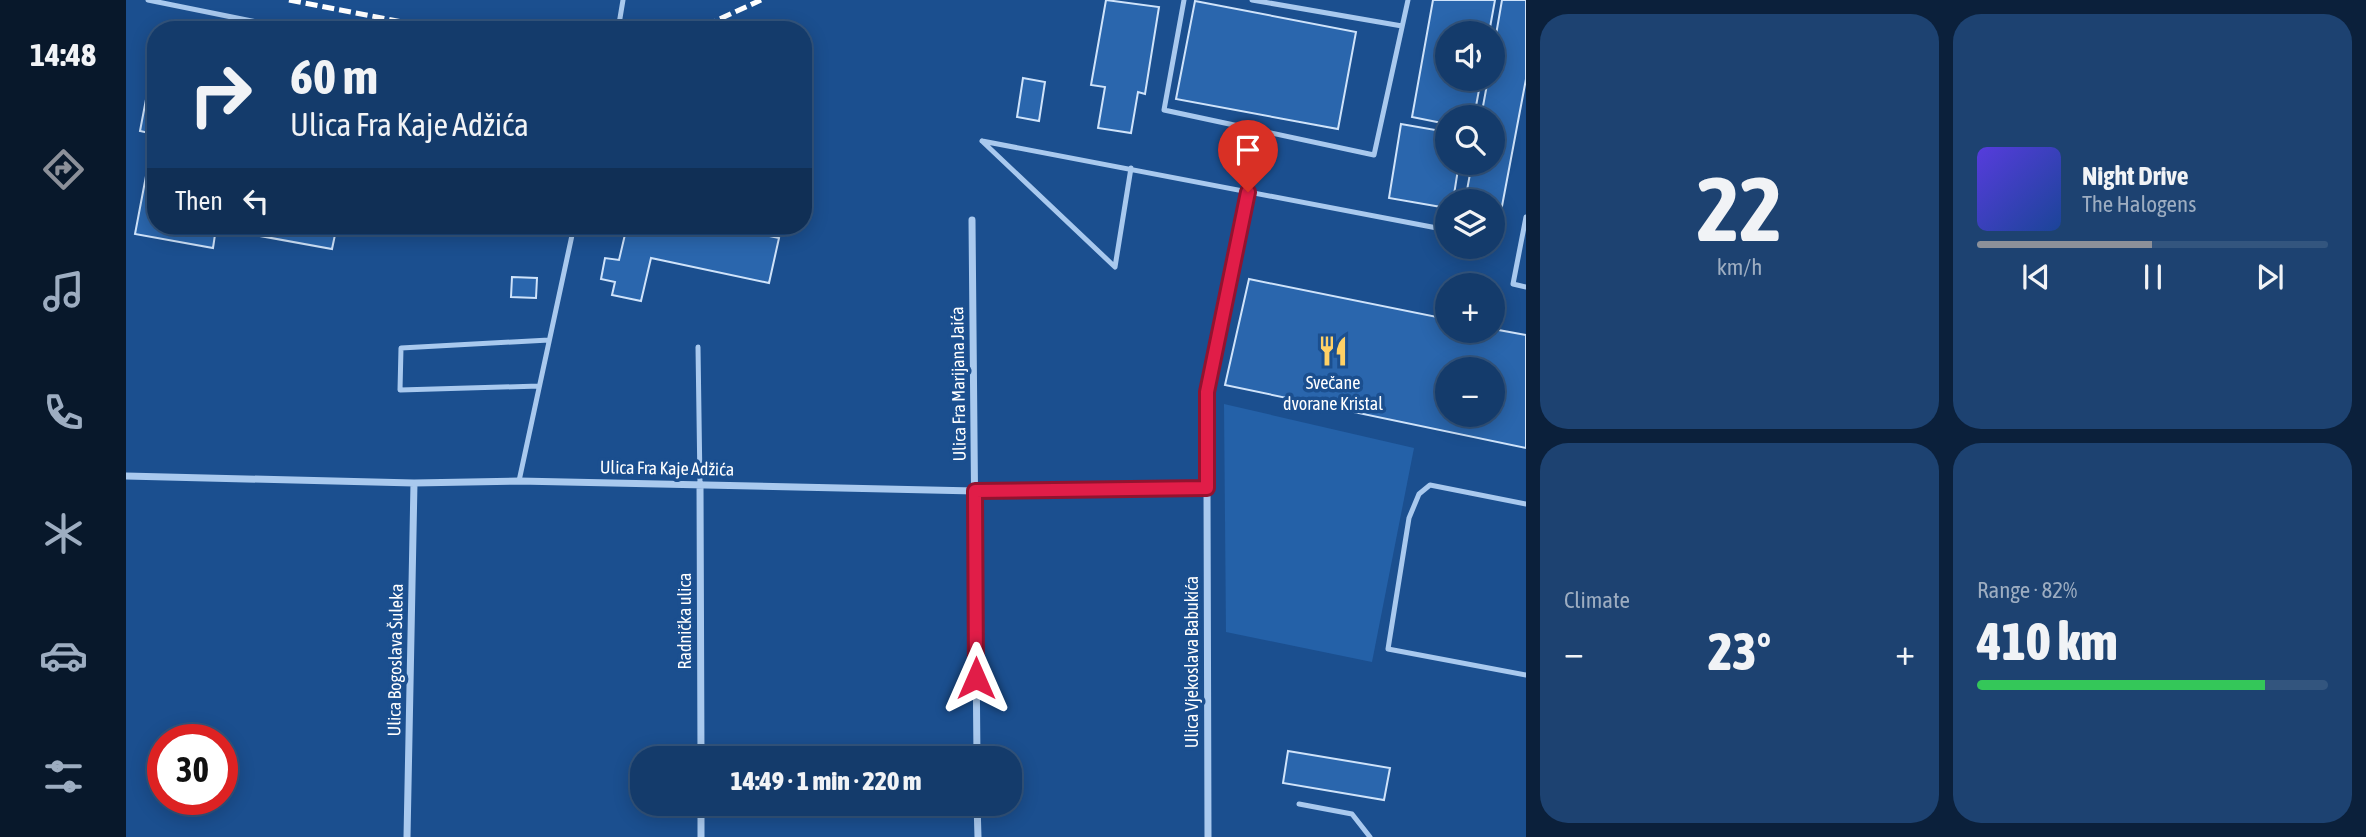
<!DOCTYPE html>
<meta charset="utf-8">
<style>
:root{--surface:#143b6b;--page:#1d4271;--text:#f1f3f6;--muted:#9dadc1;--line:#33557e;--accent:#8c9099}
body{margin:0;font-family:"Asap Condensed",sans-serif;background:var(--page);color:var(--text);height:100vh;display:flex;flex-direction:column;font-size:26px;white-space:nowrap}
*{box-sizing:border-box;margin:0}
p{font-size:23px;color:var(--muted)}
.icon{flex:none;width:38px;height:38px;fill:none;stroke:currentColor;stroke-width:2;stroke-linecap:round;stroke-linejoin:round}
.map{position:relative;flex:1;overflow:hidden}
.panel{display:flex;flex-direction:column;gap:14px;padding:14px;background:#0b203b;width:840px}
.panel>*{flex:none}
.guide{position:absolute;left:21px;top:21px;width:665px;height:214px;border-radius:28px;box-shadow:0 4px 18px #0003,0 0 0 2px var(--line);background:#143b6b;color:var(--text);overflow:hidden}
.controls{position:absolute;left:1309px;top:21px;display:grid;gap:14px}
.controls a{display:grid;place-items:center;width:70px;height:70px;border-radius:50%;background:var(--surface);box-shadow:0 4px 18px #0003,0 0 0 2px var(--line);font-size:35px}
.speed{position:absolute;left:21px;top:724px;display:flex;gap:14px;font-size:35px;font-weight:700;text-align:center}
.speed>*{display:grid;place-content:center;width:91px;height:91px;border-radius:50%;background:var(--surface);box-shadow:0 4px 18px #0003,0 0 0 2px var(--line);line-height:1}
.speed .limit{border:10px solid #d22;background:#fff;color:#111}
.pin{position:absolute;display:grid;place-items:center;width:60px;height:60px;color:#fff;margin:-72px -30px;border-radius:50% 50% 50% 0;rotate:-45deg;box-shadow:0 0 7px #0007}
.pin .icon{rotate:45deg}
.me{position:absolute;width:77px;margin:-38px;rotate:0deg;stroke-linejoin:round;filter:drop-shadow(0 0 5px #0008)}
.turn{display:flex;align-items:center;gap:24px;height:147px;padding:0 28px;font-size:32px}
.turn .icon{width:91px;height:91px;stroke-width:2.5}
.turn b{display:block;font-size:49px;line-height:60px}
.then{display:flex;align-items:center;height:66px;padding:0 28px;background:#0003;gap:14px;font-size:26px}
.big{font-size:52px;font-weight:800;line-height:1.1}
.panel .widget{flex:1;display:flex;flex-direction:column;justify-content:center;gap:10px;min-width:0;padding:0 24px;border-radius:28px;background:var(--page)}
.panel .dial{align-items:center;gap:0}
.dial b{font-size:91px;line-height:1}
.song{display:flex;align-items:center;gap:21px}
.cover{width:84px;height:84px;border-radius:10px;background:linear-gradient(135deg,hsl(250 70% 55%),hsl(220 70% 35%))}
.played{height:7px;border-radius:4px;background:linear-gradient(90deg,var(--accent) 50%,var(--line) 50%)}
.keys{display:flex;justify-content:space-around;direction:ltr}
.heat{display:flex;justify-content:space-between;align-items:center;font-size:38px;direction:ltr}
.charge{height:10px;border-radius:5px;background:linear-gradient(90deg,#34c759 82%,var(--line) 0)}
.panel .tiles{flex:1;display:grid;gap:14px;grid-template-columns:repeat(2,1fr)}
.trip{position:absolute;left:504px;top:746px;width:392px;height:70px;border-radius:28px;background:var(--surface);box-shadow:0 4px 18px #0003,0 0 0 2px var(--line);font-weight:800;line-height:70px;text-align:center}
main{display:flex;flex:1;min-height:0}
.tab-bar{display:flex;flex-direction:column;width:126px;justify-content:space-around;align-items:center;background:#08182b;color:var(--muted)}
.tab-bar .icon{width:49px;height:49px}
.tab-bar .active{color:var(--accent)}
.tab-bar b{font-size:32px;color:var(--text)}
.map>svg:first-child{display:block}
</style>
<main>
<nav class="tab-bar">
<b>14:48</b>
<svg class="icon active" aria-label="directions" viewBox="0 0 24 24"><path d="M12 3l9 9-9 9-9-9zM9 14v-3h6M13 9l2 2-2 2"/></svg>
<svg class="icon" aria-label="music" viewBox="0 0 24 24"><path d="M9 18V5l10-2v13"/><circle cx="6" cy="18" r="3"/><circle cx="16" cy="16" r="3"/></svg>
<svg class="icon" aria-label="phone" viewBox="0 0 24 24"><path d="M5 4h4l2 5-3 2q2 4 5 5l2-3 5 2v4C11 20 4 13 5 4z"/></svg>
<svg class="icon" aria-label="climate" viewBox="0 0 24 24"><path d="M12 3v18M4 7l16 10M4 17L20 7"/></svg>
<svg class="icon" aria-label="car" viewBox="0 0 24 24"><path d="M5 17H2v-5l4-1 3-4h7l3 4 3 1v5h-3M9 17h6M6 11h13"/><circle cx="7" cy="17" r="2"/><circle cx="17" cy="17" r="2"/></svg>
<svg class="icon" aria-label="filters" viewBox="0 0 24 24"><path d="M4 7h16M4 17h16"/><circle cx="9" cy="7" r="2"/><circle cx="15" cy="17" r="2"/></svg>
</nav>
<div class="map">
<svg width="1400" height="837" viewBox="0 0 1400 837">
<rect width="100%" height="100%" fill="#1b4f8f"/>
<path fill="#2461a8" d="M1098,404L1288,448L1246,662L1100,632Z"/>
<path fill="#2a66ad" stroke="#cfe3fa" stroke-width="2" fill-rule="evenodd" d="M980,0L1033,7L1019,94L1012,92L1005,133L972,128L979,87L965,85Z
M1307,0H1369L1363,33H1321V79H1355L1348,117H1321V124L1286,117Z
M1376,0H1400V79L1373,222L1367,221V201H1339L1346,163H1367V117H1355L1362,79H1367V52Z
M1069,1L1230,32L1212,129L1050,99Z
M25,73L30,74V226H218L217,231L210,230L206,249L90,228L87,248L9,234L28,134L14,131Z
M897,78L919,82L913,121L891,117Z
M1275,124L1321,132V163H1333L1327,201H1321V208L1263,198Z
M501,226H551L562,228L563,226H595L653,238L643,283L525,258L515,301L486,295L489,282L475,279L479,258L493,260Z
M386,277L411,278L410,298L385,297Z
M1123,279L1321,319V331H1367V329L1400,335V448L1099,385ZM1321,369H1367V415H1321Z
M1162,751L1264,768L1258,800L1157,783Z"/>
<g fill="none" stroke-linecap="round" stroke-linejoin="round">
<path stroke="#a9c9ee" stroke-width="5" d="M22,0L170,30
M1058,0L1038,110L1248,155L1282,0
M1126,0L1276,26
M492,30L497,0
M856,141L1311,228
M856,141L989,267L1005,168
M1400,217L1387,284L1400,287
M572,347L574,484
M413,386L274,390L275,348L423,340
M393,481L448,226
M1081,488V392L1122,192
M1400,504L1304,485L1293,494L1283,518L1262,649L1400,675
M1173,804L1226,814L1244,837"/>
<path stroke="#a9c9ee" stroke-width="7" d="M846,220L851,758
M0,476L288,483L393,481L849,491L1081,488L1082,837
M574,484L575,758
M575,803V837
M851,803L852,837
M281,837L288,483"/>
<path stroke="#fff" stroke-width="5" stroke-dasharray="12 5" stroke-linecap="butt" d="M163,0L318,30
M562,30L585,23L635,0"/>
</g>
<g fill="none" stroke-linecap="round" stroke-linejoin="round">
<g stroke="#92132f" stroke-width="18">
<path id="route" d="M850,678L849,491L1081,488V392L1122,192"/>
</g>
<use href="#route" stroke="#e11d48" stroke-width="12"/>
</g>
<defs>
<g id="restaurant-bare" transform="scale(2.415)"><path d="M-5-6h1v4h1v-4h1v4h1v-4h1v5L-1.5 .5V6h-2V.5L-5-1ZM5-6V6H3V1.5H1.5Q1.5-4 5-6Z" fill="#ffd166" stroke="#1b4f8f" stroke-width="2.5" paint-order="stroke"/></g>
</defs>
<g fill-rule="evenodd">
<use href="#restaurant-bare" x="1207" y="351"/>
</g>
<g text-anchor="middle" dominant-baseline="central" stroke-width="7" stroke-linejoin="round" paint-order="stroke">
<g font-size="18" fill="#fff" stroke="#1b4f8f">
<text x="1207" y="382">Svečane<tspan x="1207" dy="21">dvorane Kristal</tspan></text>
</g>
<g font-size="18" fill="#fff" stroke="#1b4f8f">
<text transform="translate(832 384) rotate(-91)">Ulica Fra Marijana Jaića</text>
<text transform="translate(541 468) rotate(1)">Ulica Fra Kaje Adžića</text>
<text transform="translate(558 621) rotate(-90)">Radnička ulica</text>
<text transform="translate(269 660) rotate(-89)">Ulica Bogoslava Šuleka</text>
<text transform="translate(1065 662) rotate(-90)">Ulica Vjekoslava Babukića</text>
</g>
</g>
</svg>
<div class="controls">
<a><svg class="icon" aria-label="sound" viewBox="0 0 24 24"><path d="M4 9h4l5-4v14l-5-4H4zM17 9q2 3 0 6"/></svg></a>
<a><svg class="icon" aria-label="search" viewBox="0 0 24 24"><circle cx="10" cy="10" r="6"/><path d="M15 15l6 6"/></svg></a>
<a><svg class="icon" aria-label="layers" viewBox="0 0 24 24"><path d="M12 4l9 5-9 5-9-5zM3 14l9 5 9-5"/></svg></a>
<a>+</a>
<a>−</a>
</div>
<div class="speed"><div class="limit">30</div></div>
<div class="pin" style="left:1122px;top:192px;background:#d93025"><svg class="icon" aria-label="arrive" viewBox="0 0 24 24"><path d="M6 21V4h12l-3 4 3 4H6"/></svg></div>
<svg class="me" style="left:850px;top:678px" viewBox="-20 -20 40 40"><path d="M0-17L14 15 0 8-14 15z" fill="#e11d48" stroke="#fff" stroke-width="4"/></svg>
<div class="trip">14:49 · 1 min · 220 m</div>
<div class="guide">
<div class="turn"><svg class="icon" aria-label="right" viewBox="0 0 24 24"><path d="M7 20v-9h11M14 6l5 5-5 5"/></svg><div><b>60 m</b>Ulica Fra Kaje Adžića</div></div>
<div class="then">Then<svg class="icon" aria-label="left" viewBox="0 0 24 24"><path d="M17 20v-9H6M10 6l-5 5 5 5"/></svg></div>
</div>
</div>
<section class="panel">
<div class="tiles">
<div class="widget dial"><b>22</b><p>km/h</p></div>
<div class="widget">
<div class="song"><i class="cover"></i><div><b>Night Drive</b><p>The Halogens</p></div></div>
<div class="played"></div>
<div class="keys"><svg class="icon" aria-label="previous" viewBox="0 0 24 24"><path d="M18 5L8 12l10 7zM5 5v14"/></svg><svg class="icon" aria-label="pause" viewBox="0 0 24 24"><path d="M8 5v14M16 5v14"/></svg><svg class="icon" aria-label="next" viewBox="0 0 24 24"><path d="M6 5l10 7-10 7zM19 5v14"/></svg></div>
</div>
<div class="widget"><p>Climate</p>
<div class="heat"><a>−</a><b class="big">23°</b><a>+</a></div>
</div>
<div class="widget"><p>Range · 82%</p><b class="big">410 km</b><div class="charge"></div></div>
</div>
</section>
</main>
